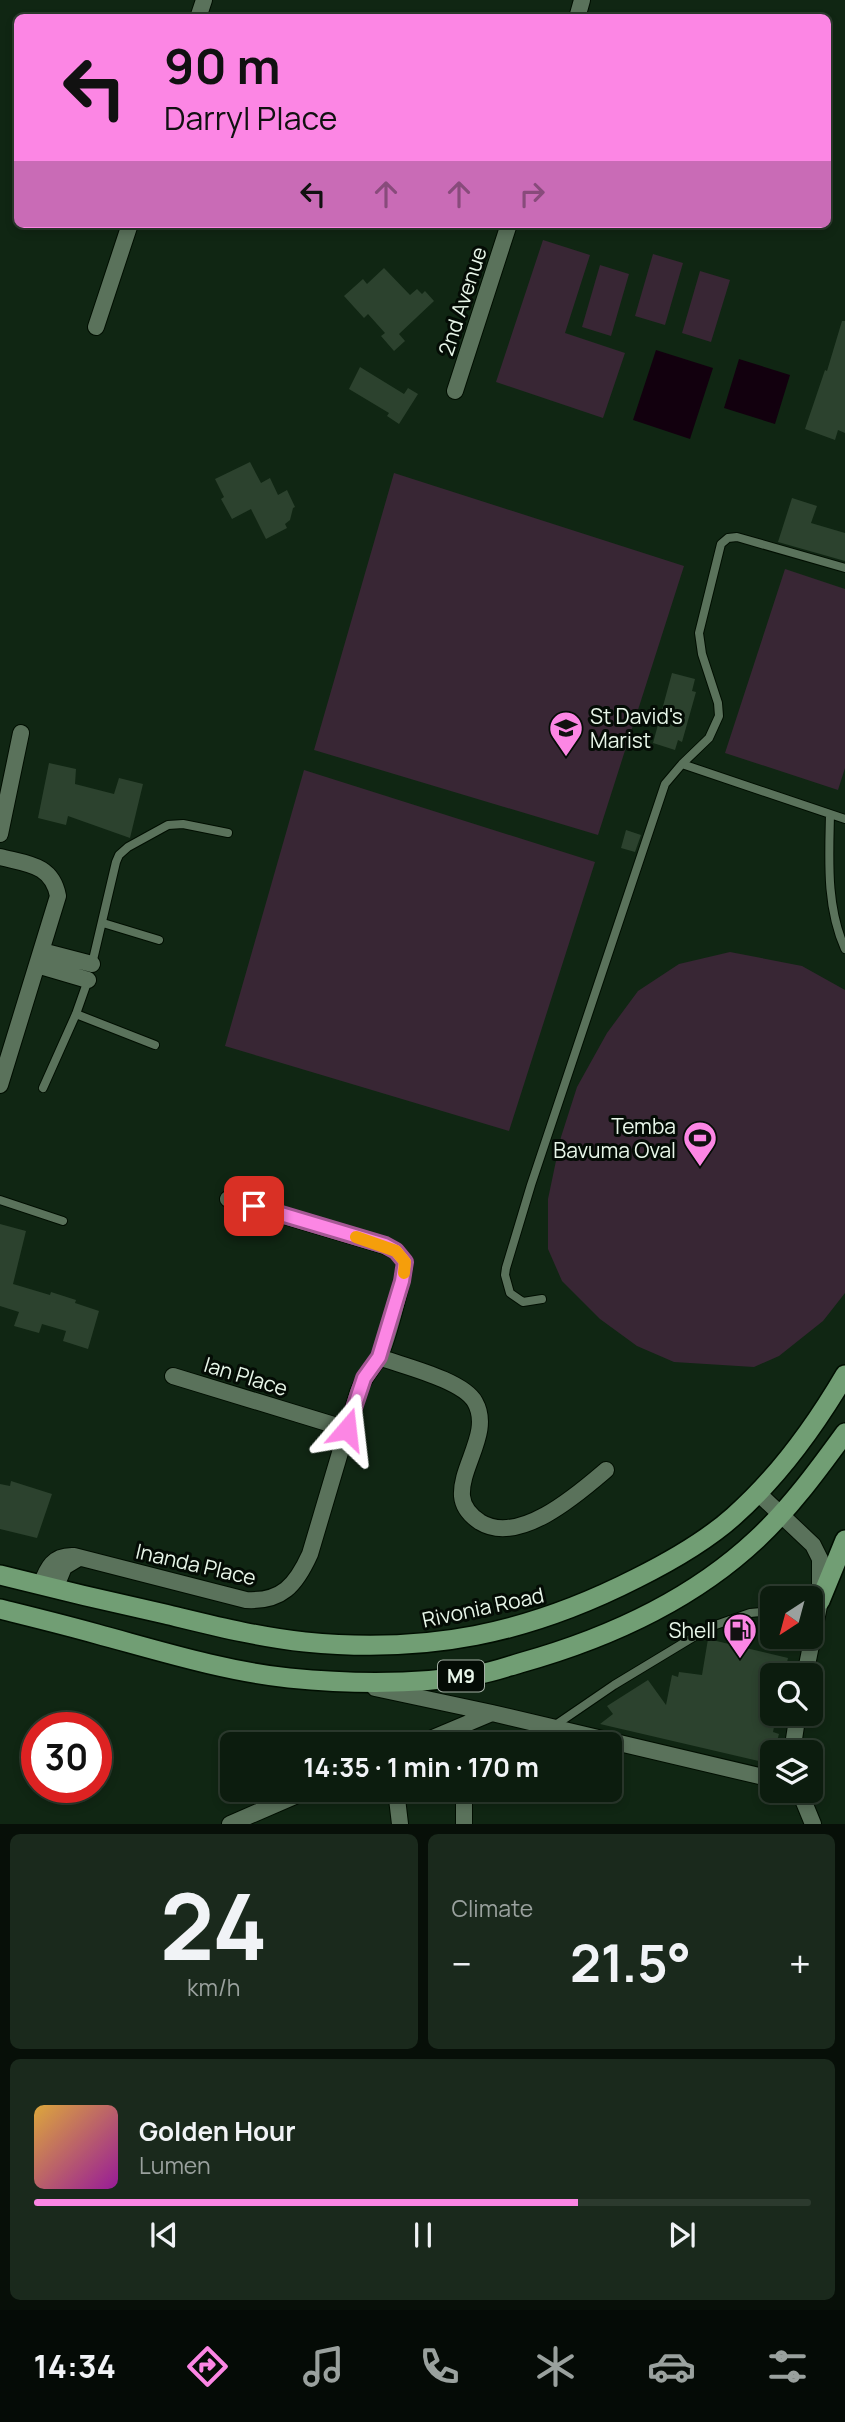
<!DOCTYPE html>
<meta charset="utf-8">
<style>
:root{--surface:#0c1c0e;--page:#1a291c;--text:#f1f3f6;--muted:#9aa19e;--line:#2c3a2e;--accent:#fc86e4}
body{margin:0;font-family:Manrope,sans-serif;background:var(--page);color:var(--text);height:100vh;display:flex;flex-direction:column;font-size:26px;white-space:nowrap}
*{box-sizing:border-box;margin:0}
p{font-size:23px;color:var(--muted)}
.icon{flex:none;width:38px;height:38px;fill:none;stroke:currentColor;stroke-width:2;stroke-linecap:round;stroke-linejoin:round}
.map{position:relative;height:1824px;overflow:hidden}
.panel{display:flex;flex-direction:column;gap:10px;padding:10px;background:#070f08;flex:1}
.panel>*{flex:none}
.guide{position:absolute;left:14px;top:14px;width:817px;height:214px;border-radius:10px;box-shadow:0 4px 10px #0003,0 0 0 2px var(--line);background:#fc86e4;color:#111;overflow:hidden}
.needle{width:46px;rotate:216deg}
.buttons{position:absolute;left:760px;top:1586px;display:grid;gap:14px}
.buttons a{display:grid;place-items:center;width:63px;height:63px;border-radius:10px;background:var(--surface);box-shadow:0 4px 10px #0003,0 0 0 2px var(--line);font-size:35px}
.speed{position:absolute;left:21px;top:1712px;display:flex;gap:14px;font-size:35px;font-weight:700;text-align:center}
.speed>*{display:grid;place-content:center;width:91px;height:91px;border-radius:50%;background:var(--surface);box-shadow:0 4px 10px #0003,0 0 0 2px var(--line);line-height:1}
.speed .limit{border:10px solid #d22;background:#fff;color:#111}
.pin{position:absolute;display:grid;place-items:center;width:60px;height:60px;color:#fff;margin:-30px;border-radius:14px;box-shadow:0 4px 10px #0006}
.me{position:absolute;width:77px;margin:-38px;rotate:17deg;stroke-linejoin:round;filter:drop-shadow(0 0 5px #0008)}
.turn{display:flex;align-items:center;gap:24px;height:147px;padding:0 35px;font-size:32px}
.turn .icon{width:91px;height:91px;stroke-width:2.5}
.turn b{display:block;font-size:49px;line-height:60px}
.lanes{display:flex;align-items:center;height:66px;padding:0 35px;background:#0003;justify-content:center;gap:35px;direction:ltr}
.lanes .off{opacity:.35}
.big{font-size:52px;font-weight:700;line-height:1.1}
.panel .tile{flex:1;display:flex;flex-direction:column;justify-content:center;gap:10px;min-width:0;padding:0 24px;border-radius:10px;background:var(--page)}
.panel .dial{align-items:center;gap:0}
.dial b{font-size:91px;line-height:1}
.song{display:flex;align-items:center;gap:21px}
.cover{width:84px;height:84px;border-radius:10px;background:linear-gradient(135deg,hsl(40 70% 55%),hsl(300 70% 35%))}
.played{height:7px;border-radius:4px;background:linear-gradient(90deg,var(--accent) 70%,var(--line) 70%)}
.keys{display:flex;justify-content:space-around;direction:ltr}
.heat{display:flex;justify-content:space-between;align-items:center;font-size:38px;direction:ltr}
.panel .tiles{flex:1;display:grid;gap:10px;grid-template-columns:1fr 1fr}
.tile:last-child{grid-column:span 2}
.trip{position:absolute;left:220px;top:1732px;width:402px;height:70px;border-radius:10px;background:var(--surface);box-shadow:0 4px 10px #0003,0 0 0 2px var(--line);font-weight:700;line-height:70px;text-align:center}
.tabs{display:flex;height:112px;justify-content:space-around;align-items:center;background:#050b06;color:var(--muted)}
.tabs .icon{width:49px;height:49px}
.tabs .active{color:var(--accent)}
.tabs b{font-size:32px;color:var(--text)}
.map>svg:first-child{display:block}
</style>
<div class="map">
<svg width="845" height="1824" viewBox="0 0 845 1824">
<rect width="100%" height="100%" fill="#102613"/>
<path fill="#382634" d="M543,240L590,255L565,333L625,353L603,418L496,382Z
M653,254L683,263L665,325L635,316Z
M600,265L629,274L611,336L582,327Z
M700,271L730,280L711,342L682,333Z
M394,473L684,566L598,835L314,750Z
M785,569L845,589V768L838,790L725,753Z
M304,770L595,862L509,1131L225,1046Z
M730,952L802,966L845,990V1293L823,1321L779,1356L754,1367L674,1362L637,1346L600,1319L562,1281L548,1249V1199L561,1137L577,1087L607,1033L638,991L679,964Z"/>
<path fill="#12000e" d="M656,350L713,368L690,439L633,420Z
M739,359L790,375L775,424L724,408Z"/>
<path fill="#2c422e" d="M384,268L410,295L417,289L422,294L425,291L434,301L399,334L405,341L394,351L381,336L385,333L368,314L364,318L344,296L363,279L367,284Z
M842,321H845V433L838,430L835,440L805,429L825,370L827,371Z
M360,367L404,394L408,388L418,394L399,424L387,416L389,413L349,389Z
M250,462L261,483L270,478L278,495L287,490L295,507L293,508L290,520L285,524L287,528L266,539L251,509L232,519L221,499L224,497L215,479Z
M792,498L817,506L811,523L845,533V561L778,542Z
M672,673L695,679L692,691L696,692L682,742L678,740L675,750L653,743Z
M49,763L76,769L75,784L114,794L119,778L143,784L130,838L68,816L66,825L38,818Z
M626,830L641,835L635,852L621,848Z
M0,1224L26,1231L13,1284L50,1295L51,1292L76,1300L75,1303L99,1311L88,1349L63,1341L66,1331L42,1324L39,1333L14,1326L19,1312L0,1306Z
M11,1481L52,1494L37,1538L0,1529V1484L10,1486Z
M708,1639L788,1658L784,1675H772V1713H777L773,1732L779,1734L774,1752H772L771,1764L600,1724L613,1714L607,1706L648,1680L666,1705L672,1675L678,1677L679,1672L702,1675Z"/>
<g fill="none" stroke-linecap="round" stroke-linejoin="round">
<g stroke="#000e01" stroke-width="10">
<path id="service" d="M682,764L709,738L719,716L718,703L702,654L699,633L721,544L728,538L737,537L845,568
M830,814C829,860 826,906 845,949
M103,923L159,940
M92,964L116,862L119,855L128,847L168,825L183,824L228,833
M76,1014L155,1045
M43,1088L76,1014L88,980
M0,1200L63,1221
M542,1299L523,1302L510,1293L505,1275L506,1268L531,1185L665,784L682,764L845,819
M554,1726L614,1685L710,1627L750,1613L772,1611"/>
</g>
<g stroke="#000e01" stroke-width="18">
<path id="minor" d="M198,18L204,0
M577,18L582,0
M96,327L130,224
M455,391L509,224
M0,834L21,733
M0,857C27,864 52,864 58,896L0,1085
M42,951L92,964
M37,965L88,980
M379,1357C403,1366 463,1380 475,1402C492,1432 460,1466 462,1496C463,1507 471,1516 480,1522C519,1546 578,1494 606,1470
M173,1376L347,1429
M757,1492L813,1545L820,1559V1601L805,1675
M41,1585C47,1568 53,1555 74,1556L246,1600C282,1602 296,1585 310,1554L358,1392C363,1379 371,1370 378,1359C386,1347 404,1277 405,1262L396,1251L385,1246L228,1199
M55,1589L64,1567L79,1558
M375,1688L492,1713L772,1779
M416,1745L492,1713
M792,1752L798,1713
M396,1790L400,1824
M799,1790L813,1824
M230,1824L309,1790
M464,1824V1790"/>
</g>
<g stroke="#000e01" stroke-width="22">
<path id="primary" d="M0,1575C55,1589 110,1602 165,1614C211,1625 257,1637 305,1642C427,1654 527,1634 637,1578C671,1561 705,1542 734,1516C779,1476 815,1426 845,1375
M820,1601L845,1540
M0,1609C32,1617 65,1625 97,1634C160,1651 224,1671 289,1678C350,1684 418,1685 479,1674C493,1672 506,1667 520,1663C606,1639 691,1601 757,1539C791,1507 818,1470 845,1433"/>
</g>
<use href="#service" stroke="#5a725b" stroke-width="8"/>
<use href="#minor" stroke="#5a725b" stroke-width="16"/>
<use href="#primary" stroke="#719e74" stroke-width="19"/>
</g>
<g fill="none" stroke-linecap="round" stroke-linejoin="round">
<g stroke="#a45794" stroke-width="18">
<path id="route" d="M254,1206L385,1245L396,1251L405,1262L402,1281L379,1357L364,1378L347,1429"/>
</g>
<use href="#route" stroke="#fc86e4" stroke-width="12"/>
<path stroke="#f59e0b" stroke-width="12" d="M356,1237L396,1251L405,1262L404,1273"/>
</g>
<defs>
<g id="school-pin" transform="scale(1.75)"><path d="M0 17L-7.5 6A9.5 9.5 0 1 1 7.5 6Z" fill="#fc86e4" stroke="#040c05"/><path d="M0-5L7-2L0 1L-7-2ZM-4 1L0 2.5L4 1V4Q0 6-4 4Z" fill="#111"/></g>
<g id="stadium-pin" transform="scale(1.75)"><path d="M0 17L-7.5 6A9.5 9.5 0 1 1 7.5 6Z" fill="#fc86e4" stroke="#040c05"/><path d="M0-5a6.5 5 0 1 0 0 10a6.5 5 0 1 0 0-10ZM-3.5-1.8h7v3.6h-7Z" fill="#111"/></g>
<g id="fuel-pin" transform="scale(1.75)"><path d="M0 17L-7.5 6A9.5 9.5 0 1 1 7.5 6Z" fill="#fc86e4" stroke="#040c05"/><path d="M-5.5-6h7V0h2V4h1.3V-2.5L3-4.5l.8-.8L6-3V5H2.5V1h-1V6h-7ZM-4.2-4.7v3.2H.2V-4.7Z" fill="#111"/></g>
</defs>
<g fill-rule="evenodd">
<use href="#school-pin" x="566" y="728"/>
<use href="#stadium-pin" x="700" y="1138"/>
<use href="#fuel-pin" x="740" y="1630"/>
</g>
<g text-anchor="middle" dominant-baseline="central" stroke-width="6" stroke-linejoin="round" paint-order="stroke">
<rect fill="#040c05" stroke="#a4b0a5" stroke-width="2" x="438" y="1660.5" width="46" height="31" rx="5"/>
<g font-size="19" font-weight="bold" fill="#e8f6e9">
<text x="461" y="1676">M9</text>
</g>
<g font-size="21" fill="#e8f6e9" stroke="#040c05">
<text transform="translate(462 301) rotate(-72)">2nd Avenue</text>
<text transform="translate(246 1376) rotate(17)">Ian Place</text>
<text transform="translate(196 1564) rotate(13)">Inanda Place</text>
<text transform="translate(483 1607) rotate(-12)">Rivonia Road</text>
</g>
<g font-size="21" fill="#e8f6e9" stroke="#040c05" text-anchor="end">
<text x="590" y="716" text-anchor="start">St David's<tspan x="590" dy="24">Marist</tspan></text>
<text x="676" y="1126">Temba<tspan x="676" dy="24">Bavuma Oval</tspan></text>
<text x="716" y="1630">Shell</text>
</g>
</g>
</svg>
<div class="buttons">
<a><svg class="needle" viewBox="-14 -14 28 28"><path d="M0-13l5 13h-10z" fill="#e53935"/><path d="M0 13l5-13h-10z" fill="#9aa19e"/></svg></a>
<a><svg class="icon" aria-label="search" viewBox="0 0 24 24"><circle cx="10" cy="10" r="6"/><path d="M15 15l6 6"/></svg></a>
<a><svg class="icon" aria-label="layers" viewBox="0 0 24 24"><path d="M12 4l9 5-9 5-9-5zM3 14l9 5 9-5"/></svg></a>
</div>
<div class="speed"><div class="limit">30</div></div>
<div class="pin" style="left:254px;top:1206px;background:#d93025"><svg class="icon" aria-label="arrive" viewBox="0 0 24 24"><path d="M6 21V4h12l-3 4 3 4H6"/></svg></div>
<svg class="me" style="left:347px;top:1429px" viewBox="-20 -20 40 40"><path d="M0-17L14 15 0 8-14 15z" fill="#fc86e4" stroke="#fff" stroke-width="4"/></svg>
<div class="trip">14:35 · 1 min · 170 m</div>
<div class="guide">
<div class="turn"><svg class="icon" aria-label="left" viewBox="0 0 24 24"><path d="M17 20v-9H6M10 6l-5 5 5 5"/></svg><div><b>90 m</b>Darryl Place</div></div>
<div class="lanes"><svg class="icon" aria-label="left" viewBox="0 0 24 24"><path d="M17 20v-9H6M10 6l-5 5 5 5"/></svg><svg class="icon off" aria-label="ahead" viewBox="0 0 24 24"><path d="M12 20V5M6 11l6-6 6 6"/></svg><svg class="icon off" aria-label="ahead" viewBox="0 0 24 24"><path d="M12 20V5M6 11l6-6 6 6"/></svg><svg class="icon off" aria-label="right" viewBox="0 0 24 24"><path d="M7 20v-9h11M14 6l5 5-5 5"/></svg></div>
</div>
</div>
<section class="panel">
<div class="tiles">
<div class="tile dial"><b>24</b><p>km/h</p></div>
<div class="tile"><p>Climate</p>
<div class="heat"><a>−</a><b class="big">21.5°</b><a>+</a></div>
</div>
<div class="tile">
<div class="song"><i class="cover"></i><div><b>Golden Hour</b><p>Lumen</p></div></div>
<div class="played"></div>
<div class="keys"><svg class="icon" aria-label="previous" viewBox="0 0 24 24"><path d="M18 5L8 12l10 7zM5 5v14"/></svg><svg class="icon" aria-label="pause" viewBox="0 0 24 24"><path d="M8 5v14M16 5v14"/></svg><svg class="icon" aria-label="next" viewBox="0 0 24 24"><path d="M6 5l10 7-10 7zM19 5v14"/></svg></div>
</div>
</div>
</section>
<nav class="tabs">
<b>14:34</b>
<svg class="icon active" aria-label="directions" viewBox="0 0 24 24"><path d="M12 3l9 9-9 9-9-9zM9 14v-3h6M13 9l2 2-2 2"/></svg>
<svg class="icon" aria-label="music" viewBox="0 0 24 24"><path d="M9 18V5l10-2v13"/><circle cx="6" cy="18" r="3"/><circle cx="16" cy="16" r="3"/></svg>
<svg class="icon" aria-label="phone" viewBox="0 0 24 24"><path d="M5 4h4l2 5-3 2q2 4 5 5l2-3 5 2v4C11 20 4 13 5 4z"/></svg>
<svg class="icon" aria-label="climate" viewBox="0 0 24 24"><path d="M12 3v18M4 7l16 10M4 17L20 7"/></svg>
<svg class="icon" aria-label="car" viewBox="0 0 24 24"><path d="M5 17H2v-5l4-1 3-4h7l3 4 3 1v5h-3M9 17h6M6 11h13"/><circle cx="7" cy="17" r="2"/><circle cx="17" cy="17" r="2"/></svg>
<svg class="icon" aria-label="filters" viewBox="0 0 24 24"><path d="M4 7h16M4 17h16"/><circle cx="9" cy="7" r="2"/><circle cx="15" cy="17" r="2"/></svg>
</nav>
